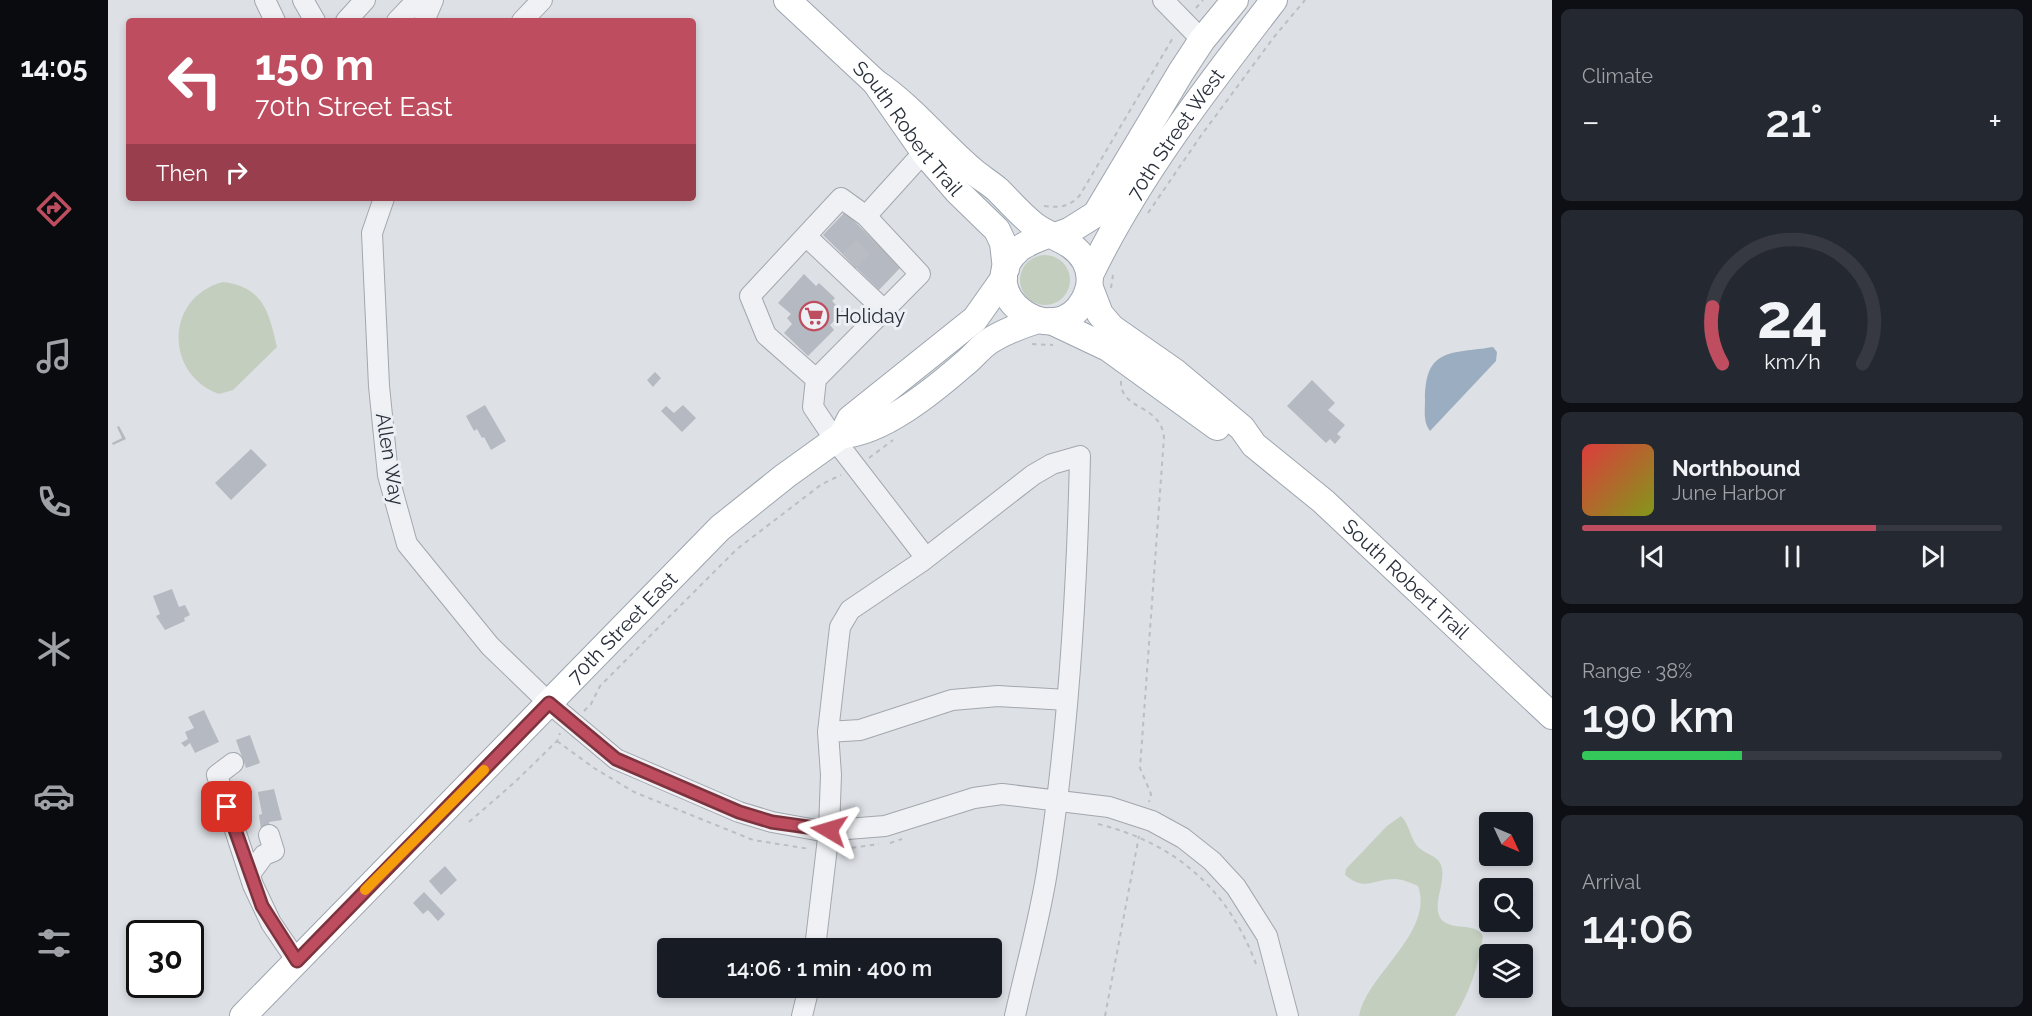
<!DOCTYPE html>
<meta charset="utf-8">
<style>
:root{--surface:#171b24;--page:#242831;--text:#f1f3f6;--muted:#9ea1a6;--line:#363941;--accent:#be4e5f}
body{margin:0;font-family:Raleway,sans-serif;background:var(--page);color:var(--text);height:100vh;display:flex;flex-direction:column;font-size:22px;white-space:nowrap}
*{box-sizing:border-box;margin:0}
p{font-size:20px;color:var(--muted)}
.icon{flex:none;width:33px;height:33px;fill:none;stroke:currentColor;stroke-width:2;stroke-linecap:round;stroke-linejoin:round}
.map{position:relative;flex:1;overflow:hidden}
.panel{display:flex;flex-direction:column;gap:9px;padding:9px;background:#0d0f14;width:480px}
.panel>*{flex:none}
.top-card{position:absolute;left:18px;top:18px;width:570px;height:183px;border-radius:6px;box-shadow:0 3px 9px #0003;background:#be4e5f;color:#fff;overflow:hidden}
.needle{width:39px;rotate:134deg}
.controls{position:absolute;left:1371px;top:812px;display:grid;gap:12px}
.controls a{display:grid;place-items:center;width:54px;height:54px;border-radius:6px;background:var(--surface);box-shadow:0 3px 9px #0003;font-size:30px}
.speed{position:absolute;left:18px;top:920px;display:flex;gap:12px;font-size:30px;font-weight:700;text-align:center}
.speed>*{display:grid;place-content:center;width:78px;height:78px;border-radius:50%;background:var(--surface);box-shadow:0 3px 9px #0003;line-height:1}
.speed .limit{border:3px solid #111;border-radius:9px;background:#fff;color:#111}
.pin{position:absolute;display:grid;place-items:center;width:51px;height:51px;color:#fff;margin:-26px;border-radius:12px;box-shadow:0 3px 9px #0006}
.me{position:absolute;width:66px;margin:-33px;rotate:277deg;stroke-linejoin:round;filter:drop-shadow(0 0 4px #0008)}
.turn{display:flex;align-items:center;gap:21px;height:126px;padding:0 30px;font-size:27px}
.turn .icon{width:78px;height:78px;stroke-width:2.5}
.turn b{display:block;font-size:42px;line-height:51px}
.then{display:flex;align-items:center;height:57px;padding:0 30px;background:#0003;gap:12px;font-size:22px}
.big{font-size:45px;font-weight:600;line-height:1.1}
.panel .card{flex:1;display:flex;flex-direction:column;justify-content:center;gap:9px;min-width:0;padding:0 21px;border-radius:9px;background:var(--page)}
.panel .dial{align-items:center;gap:0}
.dial svg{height:156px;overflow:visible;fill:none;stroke:var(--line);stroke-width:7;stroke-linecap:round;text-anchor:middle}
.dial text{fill:var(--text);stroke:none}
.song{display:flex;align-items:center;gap:18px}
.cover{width:72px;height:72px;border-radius:9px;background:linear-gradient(135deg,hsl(0 70% 55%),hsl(70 70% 35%))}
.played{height:6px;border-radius:3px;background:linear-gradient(90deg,var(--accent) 70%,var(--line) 70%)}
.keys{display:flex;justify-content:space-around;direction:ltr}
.heat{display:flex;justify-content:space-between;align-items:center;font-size:33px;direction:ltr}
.charge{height:9px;border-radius:4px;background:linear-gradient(90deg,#34c759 38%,var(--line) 0)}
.trip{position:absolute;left:549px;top:938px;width:345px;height:60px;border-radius:6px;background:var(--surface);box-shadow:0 3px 9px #0003;font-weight:600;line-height:60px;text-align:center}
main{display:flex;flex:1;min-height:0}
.tab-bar{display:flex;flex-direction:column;width:108px;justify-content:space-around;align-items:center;background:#090b0e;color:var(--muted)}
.tab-bar .icon{width:42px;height:42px}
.tab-bar .current{color:var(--accent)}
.tab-bar b{font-size:27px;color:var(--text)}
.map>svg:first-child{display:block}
</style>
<main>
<nav class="tab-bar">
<b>14:05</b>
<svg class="icon current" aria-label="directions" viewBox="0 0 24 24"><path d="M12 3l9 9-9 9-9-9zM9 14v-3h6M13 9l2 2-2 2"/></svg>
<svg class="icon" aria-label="music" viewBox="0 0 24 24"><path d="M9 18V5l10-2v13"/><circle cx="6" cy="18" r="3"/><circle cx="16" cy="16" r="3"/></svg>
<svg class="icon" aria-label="phone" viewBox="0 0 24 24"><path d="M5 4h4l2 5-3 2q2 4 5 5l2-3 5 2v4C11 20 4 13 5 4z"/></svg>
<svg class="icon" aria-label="climate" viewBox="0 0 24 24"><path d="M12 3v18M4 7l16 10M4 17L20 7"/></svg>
<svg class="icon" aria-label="car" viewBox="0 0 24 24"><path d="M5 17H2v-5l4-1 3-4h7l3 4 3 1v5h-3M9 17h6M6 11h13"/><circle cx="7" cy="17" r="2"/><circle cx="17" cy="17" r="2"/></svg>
<svg class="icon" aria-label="filters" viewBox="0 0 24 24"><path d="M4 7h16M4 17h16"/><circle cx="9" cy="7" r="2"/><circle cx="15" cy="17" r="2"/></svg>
</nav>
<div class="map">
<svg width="1444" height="1016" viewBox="0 0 1444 1016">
<rect width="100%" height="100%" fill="#dde0e5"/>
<path fill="#c3cebf" d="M912 280a25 25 0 1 1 50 0a25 25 0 1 1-50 0Z
M115,282C156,287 161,313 169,347L125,390L111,394C56,374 57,297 115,282Z
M1293,816C1302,825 1302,839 1311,848C1318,854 1330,856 1333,865C1339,882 1323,905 1333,919C1344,932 1366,921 1375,936C1370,966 1363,990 1347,1016H1251C1258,975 1327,932 1310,886C1303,883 1295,879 1287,879C1264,879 1258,892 1237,875L1238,869L1279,826Z"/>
<path fill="#9baec1" d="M1385,347L1389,352L1388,361L1322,431C1315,422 1317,411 1317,400C1317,347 1343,354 1385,347Z"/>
<path fill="#b5b9c1" d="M737,212L793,267L771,290L715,235Z
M696,274L708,286L711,283L727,298L724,301L735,312L722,325L726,330L700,356L676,333L684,324L679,318L683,314L670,303Z
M547,372L553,378L545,387L539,380Z
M1204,380L1227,403L1220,410L1237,425L1229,434L1233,437L1227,444L1222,439L1218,443L1179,406Z
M377,405L398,441L383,450L376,437L374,438L369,429L366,431L358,416Z
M575,405L588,418L574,432L553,411L558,406L566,413Z
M11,426L18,439L5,445L4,443L14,438L9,427Z
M143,449L159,465L123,500L107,483Z
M64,589L71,607L77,605L82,615L76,618L77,621L57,630L48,616L52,614L45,596Z
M96,710L111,742L87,753L82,743L77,747L73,743L80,739L77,732L86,728L80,717Z
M142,735L152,763L138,768L128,740Z
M166,789L174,820L161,822L162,827L153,829L151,815L154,814L150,792Z
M337,866L349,880L333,895L321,881Z
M316,892L337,914L330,921L320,910L315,914L305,903Z"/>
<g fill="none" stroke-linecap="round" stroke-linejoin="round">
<path stroke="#b9bcc3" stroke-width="20" stroke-dasharray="20 10" stroke-linecap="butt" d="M741,261L764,239"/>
<g stroke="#a3a7ae" stroke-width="22">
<path id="minor" d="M157,0L167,21
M195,0L207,21
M1055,0L1094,40
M238,21L257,0
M289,21L309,0
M316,21L325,0
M414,21L434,0
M276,198L264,233L271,386L280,475L299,544L382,646L441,703L508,759L631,812L664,822L714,831L777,826L866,798L894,794L1001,807L1044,821L1075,838L1104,861L1128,887L1159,936L1180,1016
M698,236L776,310
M708,379L812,274L758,216
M818,558L727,440L705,407L708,379L658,335L642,296L733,198L758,216L824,143
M720,732L752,730L844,700L890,696L959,700
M125,763L109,775L145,885L163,923L189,961
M142,874L156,855L166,851L161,835
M707,948L721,830L723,775L720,732L732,627L742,610L813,562L925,475L944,464L972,456C969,592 961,729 940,865C933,915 918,966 907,1016
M694,1016L701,987"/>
</g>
<g stroke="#9da5af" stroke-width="28">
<g id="major">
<path id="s1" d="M679,0L767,82L818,155L850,192L889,230L895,243L898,269"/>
<path d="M767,82C804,107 831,142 865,171C873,178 882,183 890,190C902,202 913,215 926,225C943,238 965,240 977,261C984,274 983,287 976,300C946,355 861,292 911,249C918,243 930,239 939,235"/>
<path d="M947,236L961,231L988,214L1073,72L1094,40L1127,0"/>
<path id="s2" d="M982,275C1030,176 1099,87 1166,0"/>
<path id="s3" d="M982,288L992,314L1004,328L1067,372L1134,428L1146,445L1215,501L1444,716"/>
<path d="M943,321L1000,348L1109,427"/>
<path d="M734,435C774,433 825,391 856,364C865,357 873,346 883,340C898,331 914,325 930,320"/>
<path id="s4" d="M135,1016L612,528L677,476L734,435L742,419L867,319L896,278"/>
</g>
</g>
<path stroke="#bbbec4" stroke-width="2" stroke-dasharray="4.5 4.5" stroke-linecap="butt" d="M1088,8L1095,0
M936,206C951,208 962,207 972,195L1066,36
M1040,213L1092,137L1166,37L1197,0
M1003,288L1005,275
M924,344L945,345
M1013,381C1012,411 1052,403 1056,437L1032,768L1043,794L1041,802
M761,458L785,440
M476,711L483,704L492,686L629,549L714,484L733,475
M449,741L486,768L526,792L645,840L702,849
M361,822L407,782L449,741L452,733
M990,824C1067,843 1120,889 1148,964
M782,843L794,839
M735,849L771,844
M997,1016L1031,836"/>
<use href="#minor" stroke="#eff1f4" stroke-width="20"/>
<use href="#major" stroke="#fff" stroke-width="26"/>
</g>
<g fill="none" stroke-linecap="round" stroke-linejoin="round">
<g stroke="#7c333e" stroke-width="15">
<path id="route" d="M119,807L154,906L189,961L441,703L508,759L631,812L664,822L721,830"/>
</g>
<use href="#route" stroke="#be4e5f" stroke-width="10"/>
<path stroke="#f59e0b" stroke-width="10" d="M257,890L376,770"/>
</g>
<defs>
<g id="supermarket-ring" transform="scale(1.5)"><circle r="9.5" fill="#eceff3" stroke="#be4e5f" stroke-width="1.5"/><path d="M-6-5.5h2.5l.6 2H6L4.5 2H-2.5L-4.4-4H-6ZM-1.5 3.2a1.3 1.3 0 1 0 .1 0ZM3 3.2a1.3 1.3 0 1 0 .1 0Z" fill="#be4e5f"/></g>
</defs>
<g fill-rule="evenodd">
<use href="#supermarket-ring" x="706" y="316"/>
</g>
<g text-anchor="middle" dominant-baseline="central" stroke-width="6" stroke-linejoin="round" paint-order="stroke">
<g font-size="20" fill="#282e3a" stroke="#eceff3">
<text stroke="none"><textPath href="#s1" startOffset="177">South Robert Trail</textPath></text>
<text stroke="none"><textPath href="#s2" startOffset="165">70th Street West</textPath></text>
<text transform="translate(282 459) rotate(81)">Allen Way</text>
<text stroke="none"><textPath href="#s3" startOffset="434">South Robert Trail</textPath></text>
<text stroke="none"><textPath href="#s4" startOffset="543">70th Street East</textPath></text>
</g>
<g font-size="20" fill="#282e3a" stroke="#eceff3" text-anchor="start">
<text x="727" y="316">Holiday</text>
</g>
</g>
</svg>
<div class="controls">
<a><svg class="needle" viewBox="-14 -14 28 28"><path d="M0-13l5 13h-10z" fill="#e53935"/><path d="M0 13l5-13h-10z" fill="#9ea1a6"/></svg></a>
<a><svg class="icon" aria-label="search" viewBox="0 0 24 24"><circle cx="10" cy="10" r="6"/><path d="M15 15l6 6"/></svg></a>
<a><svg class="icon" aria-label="layers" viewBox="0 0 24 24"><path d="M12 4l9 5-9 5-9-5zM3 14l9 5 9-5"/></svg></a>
</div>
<div class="speed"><div class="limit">30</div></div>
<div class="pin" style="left:119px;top:807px;background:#d93025"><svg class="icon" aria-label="arrive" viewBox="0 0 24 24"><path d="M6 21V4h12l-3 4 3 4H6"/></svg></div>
<svg class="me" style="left:721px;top:830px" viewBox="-20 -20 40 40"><path d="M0-17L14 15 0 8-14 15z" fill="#be4e5f" stroke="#fff" stroke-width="4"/></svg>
<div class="trip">14:06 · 1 min · 400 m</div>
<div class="top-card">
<div class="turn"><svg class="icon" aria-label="left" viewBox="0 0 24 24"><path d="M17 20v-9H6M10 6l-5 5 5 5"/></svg><div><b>150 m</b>70th Street East</div></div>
<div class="then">Then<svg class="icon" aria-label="right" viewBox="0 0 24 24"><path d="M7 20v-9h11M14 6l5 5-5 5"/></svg></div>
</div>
</div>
<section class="panel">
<div class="card"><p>Climate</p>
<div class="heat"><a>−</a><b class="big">21°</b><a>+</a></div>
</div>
<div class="card dial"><svg viewBox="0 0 100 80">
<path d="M14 69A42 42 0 1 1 86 69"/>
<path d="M14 69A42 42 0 0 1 9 40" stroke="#be4e5f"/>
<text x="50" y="56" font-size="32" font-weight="700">24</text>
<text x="50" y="72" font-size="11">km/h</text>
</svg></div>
<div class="card">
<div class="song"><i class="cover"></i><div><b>Northbound</b><p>June Harbor</p></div></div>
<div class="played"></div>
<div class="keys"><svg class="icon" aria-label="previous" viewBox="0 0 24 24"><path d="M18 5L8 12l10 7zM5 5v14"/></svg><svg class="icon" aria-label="pause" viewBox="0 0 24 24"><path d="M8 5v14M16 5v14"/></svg><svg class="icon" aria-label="next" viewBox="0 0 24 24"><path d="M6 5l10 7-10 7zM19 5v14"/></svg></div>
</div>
<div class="card"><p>Range · 38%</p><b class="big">190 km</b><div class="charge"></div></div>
<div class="card"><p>Arrival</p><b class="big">14:06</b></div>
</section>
</main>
